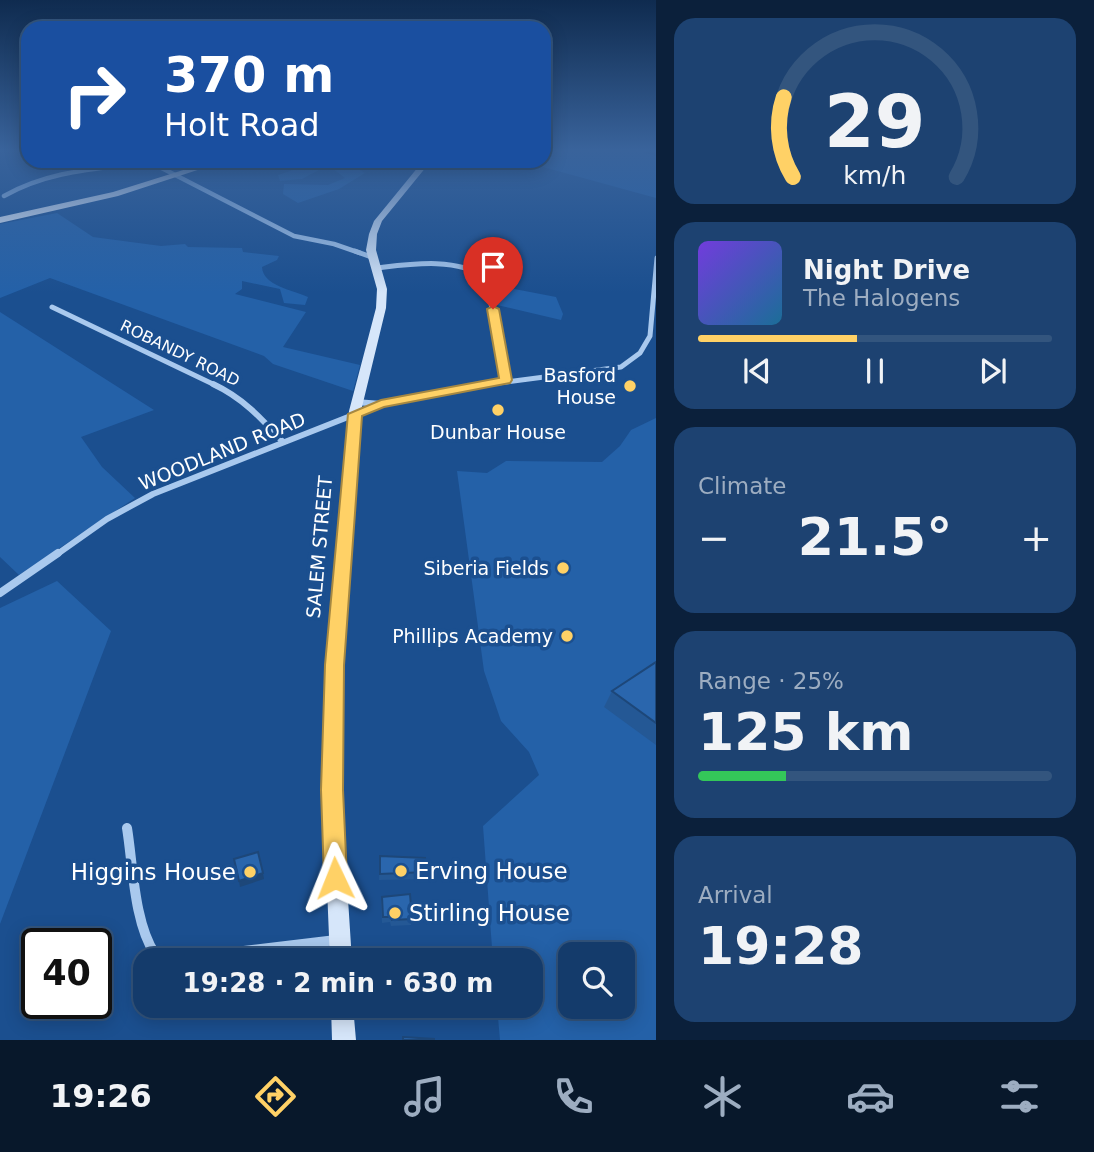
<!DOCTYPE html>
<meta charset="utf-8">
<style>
:root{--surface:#143b6b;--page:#1d4271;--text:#f1f3f6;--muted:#9dadc1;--line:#33557e;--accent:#ffd166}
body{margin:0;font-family:"DejaVu Sans",sans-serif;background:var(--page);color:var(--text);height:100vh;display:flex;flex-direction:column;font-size:26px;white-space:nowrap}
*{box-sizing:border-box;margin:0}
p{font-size:23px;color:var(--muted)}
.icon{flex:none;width:38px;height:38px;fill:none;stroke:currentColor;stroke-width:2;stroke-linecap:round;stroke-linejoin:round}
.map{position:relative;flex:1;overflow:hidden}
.side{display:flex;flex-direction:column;gap:18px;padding:18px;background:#0b203b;width:438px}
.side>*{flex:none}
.top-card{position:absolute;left:21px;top:21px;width:530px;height:147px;border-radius:21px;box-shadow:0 4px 18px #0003,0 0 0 2px var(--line);background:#1a4fa0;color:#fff;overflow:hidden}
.fabs{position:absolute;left:558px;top:942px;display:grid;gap:14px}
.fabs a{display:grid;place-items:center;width:77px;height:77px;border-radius:14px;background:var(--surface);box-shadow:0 4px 18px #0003,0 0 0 2px var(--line);font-size:35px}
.speed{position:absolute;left:21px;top:928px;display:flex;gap:14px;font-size:35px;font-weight:700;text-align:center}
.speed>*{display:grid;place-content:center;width:91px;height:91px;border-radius:50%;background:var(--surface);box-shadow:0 4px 18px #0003,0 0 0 2px var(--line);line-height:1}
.speed .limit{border:4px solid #111;border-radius:10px;background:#fff;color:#111}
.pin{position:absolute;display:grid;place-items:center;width:60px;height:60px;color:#fff;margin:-72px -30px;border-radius:50% 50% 50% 0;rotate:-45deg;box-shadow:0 0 7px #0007}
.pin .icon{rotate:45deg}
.me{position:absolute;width:77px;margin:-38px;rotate:358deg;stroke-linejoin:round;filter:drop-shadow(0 0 5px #0008)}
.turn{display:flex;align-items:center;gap:24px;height:147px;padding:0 28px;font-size:32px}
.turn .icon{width:91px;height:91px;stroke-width:2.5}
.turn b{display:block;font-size:49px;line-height:60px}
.big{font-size:52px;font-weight:700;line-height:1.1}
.side .tile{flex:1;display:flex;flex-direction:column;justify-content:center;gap:10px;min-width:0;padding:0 24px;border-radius:21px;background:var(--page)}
.side .dial{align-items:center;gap:0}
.dial svg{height:182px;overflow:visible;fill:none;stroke:var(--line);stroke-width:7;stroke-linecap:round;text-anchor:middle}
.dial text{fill:var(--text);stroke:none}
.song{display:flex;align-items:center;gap:21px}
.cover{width:84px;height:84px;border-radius:10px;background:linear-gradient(135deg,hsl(260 70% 55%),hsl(200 70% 35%))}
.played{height:7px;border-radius:4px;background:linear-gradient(90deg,var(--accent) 45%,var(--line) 45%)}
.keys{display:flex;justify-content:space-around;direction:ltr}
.heat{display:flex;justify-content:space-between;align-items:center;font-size:38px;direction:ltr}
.charge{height:10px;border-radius:5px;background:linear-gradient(90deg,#34c759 25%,var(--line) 0)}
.trip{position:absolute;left:133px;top:948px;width:410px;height:70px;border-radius:21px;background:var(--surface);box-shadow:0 4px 18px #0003,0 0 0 2px var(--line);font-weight:700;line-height:70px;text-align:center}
.tab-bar{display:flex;height:112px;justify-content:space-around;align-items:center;background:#08182b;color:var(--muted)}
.tab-bar .icon{width:49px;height:49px}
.tab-bar .current{color:var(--accent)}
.tab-bar b{font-size:32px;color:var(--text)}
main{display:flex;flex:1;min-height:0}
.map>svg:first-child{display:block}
</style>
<main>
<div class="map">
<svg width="657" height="1040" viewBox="0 0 657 1040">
<rect width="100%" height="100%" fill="#1b4f8f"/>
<path fill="#2461a8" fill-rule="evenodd" d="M544,148H651L645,153L656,156V198L521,161H544Z
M303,161H345L365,173L339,189L298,203L283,194L284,184L328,185L345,178L328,165L302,179L280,181L278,175L302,167Z
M57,213L93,237L161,246L185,244L188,247L242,248L243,252L279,256L277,260L262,267C263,286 293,290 308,297L305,305L284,303L280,289L242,281V289L235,294L306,312L283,347L360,365L353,391L273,364L264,356L50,278L0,298V224Z
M493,285L556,297L563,314L561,320L497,305Z
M0,312L154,410L81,437L102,467L135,498L19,575L0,557Z
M656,418V1040H500L497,1006H530V961H493L483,826L539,775L529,752L501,721L484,671L457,471L487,473L506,461L602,462L620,446L631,430ZM570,954H623V1006H570Z
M57,581L111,631L0,924V608Z"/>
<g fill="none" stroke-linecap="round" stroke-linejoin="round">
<path stroke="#a9c9ee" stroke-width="4.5" d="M148,161L294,236L334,244L360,253
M4,196C50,170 98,169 149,162"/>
<path stroke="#a9c9ee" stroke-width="5" d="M355,251L374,258
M377,268C411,264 457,257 486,278L506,380
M52,307L217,386
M475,386L621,367L640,353L650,336L657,258"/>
<path stroke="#a9c9ee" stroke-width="6" d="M213,384C243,398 261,418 283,442
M356,402L381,404L485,384
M56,555L107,519L153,494L381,404"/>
<path stroke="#a9c9ee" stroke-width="8" d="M0,593L58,553"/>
<path stroke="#a9c9ee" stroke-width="10" d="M127,828C133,865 134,923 155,954L176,959L336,940"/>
<path fill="#d6e6fa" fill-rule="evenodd" d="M423,161H431L382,221L377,234L376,250L387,289L386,308L361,411L342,665L341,790L352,961H330L323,790L326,665L349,411L376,308L377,289L366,250L369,234L374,221Z
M331,1006H353L356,1040H332Z"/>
<path fill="#f0f6ff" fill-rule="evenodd" d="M212,161H225L118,196L0,223V217L113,192Z"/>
</g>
<path fill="#245895" d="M656,662V745L604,707L612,691Z
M380,856L426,872L424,879L379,880Z
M382,897L412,919L411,925L391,926L390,922L382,923L381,903Z
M278,1006H307V1016H280Z"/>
<path fill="#1d4779" d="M263,873L264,879L240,887L239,881Z"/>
<path fill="#2a66ad" stroke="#1d4779" stroke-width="2" d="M656,662V723L612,691Z
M258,852L263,873L239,881L234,859Z
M380,856L425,858L426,872L380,874Z
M410,894L412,919L392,920V917H383L382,897Z
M388,951L415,953L416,961H389Z
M403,1037L434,1039V1040H403Z"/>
<linearGradient id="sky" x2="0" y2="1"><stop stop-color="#0f2b4f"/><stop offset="0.51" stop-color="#39639b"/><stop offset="1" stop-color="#39639b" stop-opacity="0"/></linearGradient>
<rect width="657" height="293" fill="url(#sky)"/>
<path fill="#ffd166" stroke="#a68842" stroke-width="2" d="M493,306L499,309L512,380L510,383L384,407L362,416L344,665L343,790L347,878L344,886L335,890L327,886L324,878L321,790L325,665L348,414L381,400L499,378L487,309Z"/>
<g fill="#ffd166" stroke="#1b4f8f" stroke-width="2.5">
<circle cx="630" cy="386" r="7"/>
<circle cx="498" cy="410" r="7"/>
<circle cx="563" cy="568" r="7"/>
<circle cx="567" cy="636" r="7"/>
<circle cx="401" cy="871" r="7"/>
<circle cx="250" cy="872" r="7"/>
<circle cx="395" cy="913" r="7"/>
</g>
<g text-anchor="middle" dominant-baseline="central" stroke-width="7" stroke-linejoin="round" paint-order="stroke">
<g font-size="16" fill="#fff" stroke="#1b4f8f">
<text transform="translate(180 353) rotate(26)">ROBANDY ROAD</text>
</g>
<g font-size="19" fill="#fff" stroke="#1b4f8f" text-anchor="end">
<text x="616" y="375">Basford<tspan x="616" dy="22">House</tspan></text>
<text x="498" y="432" text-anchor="middle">Dunbar House</text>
<text x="549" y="568">Siberia Fields</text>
<text x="553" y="636">Phillips Academy</text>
</g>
<g font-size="19" fill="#fff" stroke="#1b4f8f">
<text transform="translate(222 451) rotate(-22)">WOODLAND ROAD</text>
<text transform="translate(319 547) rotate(-85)">SALEM STREET</text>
</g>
<g font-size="23" fill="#fff" stroke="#1b4f8f" text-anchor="start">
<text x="415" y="871">Erving House</text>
<text x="236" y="872" text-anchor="end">Higgins House</text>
<text x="409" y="913">Stirling House</text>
</g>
</g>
</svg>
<div class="fabs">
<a><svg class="icon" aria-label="search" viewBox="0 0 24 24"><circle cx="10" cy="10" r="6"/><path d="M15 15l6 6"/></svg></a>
</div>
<div class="speed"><div class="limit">40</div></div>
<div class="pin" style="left:493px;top:309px;background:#d93025"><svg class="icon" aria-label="arrive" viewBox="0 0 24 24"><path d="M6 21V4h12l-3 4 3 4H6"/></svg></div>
<svg class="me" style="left:335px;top:878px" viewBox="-20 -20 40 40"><path d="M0-17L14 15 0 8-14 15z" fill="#ffd166" stroke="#fff" stroke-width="4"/></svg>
<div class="trip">19:28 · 2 min · 630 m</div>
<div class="top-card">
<div class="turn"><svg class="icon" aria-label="right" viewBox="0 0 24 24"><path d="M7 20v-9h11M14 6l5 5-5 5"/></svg><div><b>370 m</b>Holt Road</div></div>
</div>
</div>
<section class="side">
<div class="tile dial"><svg viewBox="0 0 100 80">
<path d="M14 69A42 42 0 1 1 86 69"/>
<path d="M14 69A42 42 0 0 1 10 34" stroke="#ffd166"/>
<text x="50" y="56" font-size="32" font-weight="700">29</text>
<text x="50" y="72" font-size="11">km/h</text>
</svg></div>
<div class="tile">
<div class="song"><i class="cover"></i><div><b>Night Drive</b><p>The Halogens</p></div></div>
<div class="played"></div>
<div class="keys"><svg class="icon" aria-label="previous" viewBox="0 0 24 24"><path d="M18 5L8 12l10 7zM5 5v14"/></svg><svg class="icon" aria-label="pause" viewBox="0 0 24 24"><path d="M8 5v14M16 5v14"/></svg><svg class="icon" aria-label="next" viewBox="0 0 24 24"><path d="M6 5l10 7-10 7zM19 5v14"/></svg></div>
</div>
<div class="tile"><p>Climate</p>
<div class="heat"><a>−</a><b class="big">21.5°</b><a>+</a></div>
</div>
<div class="tile"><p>Range · 25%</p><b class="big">125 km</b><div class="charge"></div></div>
<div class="tile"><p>Arrival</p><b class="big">19:28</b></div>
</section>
</main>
<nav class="tab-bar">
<b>19:26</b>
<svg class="icon current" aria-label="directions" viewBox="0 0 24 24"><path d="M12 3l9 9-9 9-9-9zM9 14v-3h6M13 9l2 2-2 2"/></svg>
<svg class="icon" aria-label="music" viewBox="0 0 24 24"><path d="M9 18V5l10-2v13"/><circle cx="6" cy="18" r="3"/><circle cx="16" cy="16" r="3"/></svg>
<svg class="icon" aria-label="phone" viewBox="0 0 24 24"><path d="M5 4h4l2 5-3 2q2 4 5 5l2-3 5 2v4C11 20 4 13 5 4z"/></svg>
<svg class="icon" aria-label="climate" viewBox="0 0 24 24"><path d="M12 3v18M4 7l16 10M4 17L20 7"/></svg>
<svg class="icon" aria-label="car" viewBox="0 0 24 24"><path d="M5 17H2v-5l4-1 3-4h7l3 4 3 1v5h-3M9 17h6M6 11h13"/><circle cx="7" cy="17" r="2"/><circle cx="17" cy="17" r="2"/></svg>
<svg class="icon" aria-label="filters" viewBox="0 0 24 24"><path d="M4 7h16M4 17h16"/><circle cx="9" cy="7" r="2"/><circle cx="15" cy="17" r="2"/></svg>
</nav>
